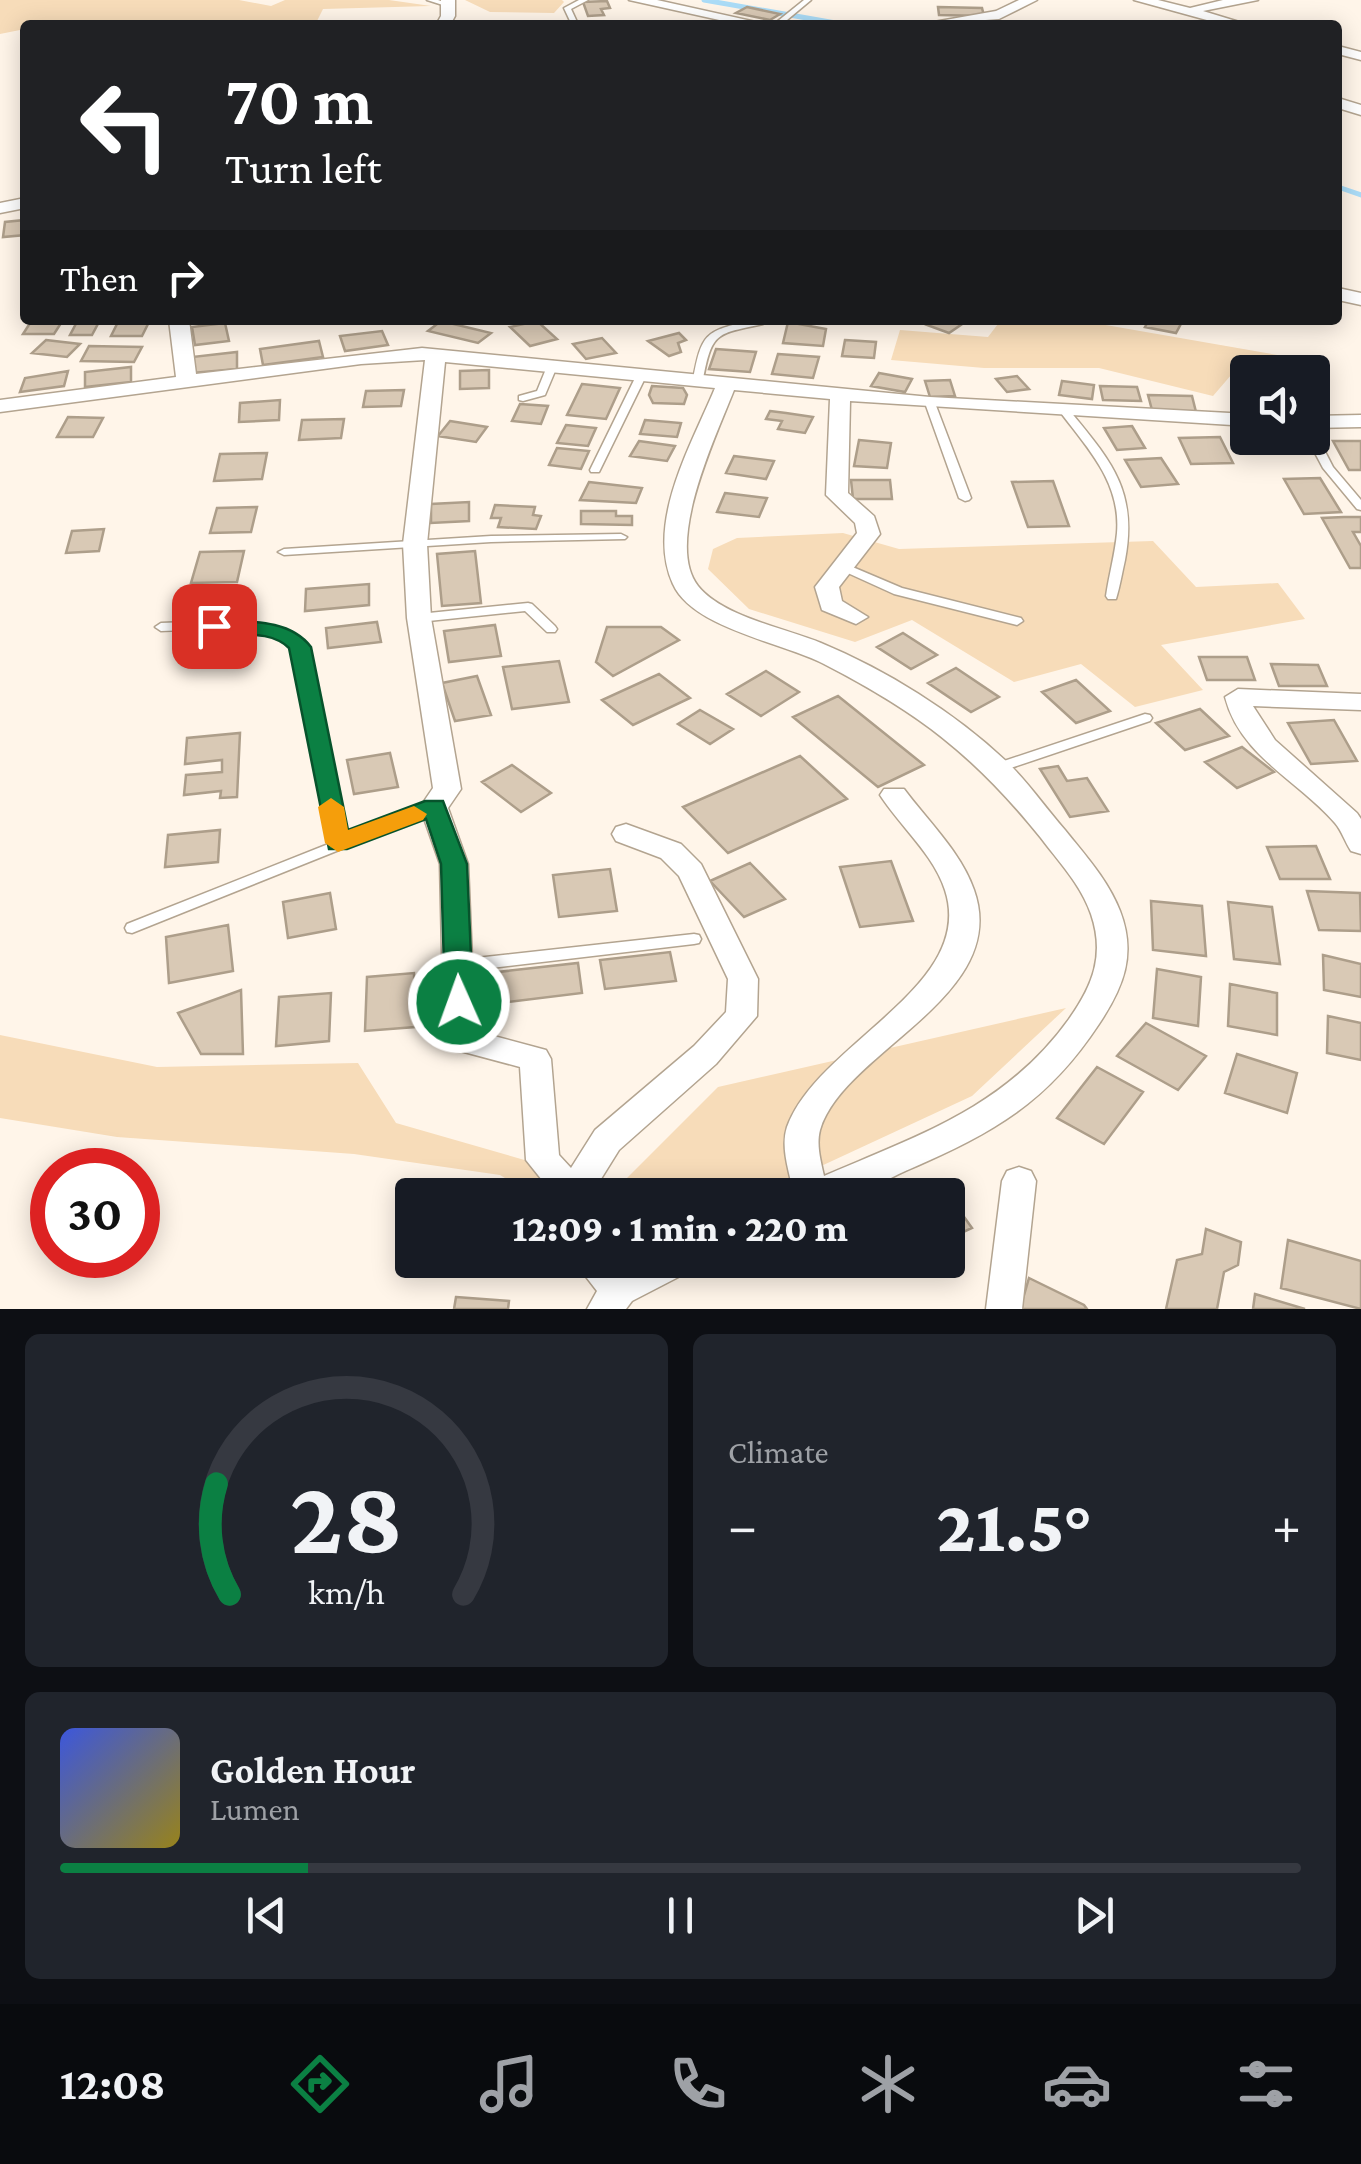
<!DOCTYPE html>
<meta charset="utf-8">
<style>
:root{--surface:#171b24;--page:#20242c;--text:#f1f3f6;--muted:#9ea1a6;--line:#363941;--accent:#0b8043}
body{margin:0;font-family:"Crimson Pro",serif;background:var(--page);color:var(--text);height:100vh;display:flex;flex-direction:column;font-size:38px;white-space:nowrap}
*{box-sizing:border-box;margin:0}
p{font-size:32px;color:var(--muted)}
.icon{flex:none;width:55px;height:55px;fill:none;stroke:currentColor;stroke-width:2;stroke-linecap:round;stroke-linejoin:round}
.map{position:relative;height:1309px;overflow:hidden}
.details{display:flex;flex-direction:column;gap:25px;padding:25px;background:#0d0f14;flex:1}
.details>*{flex:none}
.hud{position:absolute;left:20px;top:20px;width:1322px;height:305px;border-radius:10px;box-shadow:0 5px 25px #0003;background:#202124;color:#fff;overflow:hidden}
.fabs{position:absolute;left:1230px;top:355px;display:grid;gap:20px}
.fabs a{display:grid;place-items:center;width:100px;height:100px;border-radius:10px;background:var(--surface);box-shadow:0 5px 25px #0003;font-size:50px}
.speed{position:absolute;left:30px;top:1148px;display:flex;gap:20px;font-size:50px;font-weight:700;text-align:center}
.speed>*{display:grid;place-content:center;width:130px;height:130px;border-radius:50%;background:var(--surface);box-shadow:0 5px 25px #0003;line-height:1}
.speed .limit{border:15px solid #d22;background:#fff;color:#111}
.pin{position:absolute;display:grid;place-items:center;width:85px;height:85px;color:#fff;margin:-42px;border-radius:20px;box-shadow:0 5px 15px #0006}
.me{position:absolute;width:110px;margin:-55px;rotate:358deg;stroke-linejoin:round;filter:drop-shadow(0 0 8px #0008)}
.turn{display:flex;align-items:center;gap:35px;height:210px;padding:0 40px;font-size:45px}
.turn .icon{width:130px;height:130px;stroke-width:2.5}
.turn b{display:block;font-size:70px;line-height:85px}
.then{display:flex;align-items:center;height:95px;padding:0 40px;background:#0003;gap:20px;font-size:38px}
.big{font-size:75px;font-weight:800;line-height:1.1}
.details .card{flex:1;display:flex;flex-direction:column;justify-content:center;gap:15px;min-width:0;padding:0 35px;border-radius:15px;background:var(--page)}
.details .dial{align-items:center;gap:0}
.dial svg{height:260px;overflow:visible;fill:none;stroke:var(--line);stroke-width:7;stroke-linecap:round;text-anchor:middle}
.dial text{fill:var(--text);stroke:none}
.song{display:flex;align-items:center;gap:30px}
.cover{width:120px;height:120px;border-radius:15px;background:linear-gradient(135deg,hsl(230 70% 55%),hsl(50 70% 35%))}
.played{height:10px;border-radius:5px;background:linear-gradient(90deg,var(--accent) 20%,var(--line) 20%)}
.keys{display:flex;justify-content:space-around;direction:ltr}
.heat{display:flex;justify-content:space-between;align-items:center;font-size:55px;direction:ltr}
.details .tiles{flex:1;display:grid;gap:25px;grid-template-columns:1fr 1fr}
.card:last-child{grid-column:span 2}
.trip{position:absolute;left:395px;top:1178px;width:570px;height:100px;border-radius:10px;background:var(--surface);box-shadow:0 5px 25px #0003;font-weight:800;line-height:100px;text-align:center}
.dock{display:flex;height:160px;justify-content:space-around;align-items:center;background:#090b0e;color:var(--muted)}
.dock .icon{width:70px;height:70px}
.dock .active{color:var(--accent)}
.dock b{font-size:45px;color:var(--text)}
.map>svg:first-child{display:block}
</style>
<div class="map">
<svg width="1361" height="1309" viewBox="0 0 1361 1309">
<rect width="100%" height="100%" fill="#fff5e9"/>
<path fill="#f7dcb9" d="M0,0H239L271,6L285,0H389L431,6L323,9L315,25H25V29L0,34Z
M465,0H562L564,2L554,13L490,12Z
M1001,320H1077L1306,360L1238,367L1213,396L1099,368H984L891,360L900,330L988,337Z
M843,533L899,549L1153,541L1196,587L1278,583L1305,619L1161,645L1203,690L1135,707L1081,664L1014,682L912,620L855,642L749,609L708,569L713,549L737,538Z
M1066,1008L972,1096L759,1195H534L500,1175L354,1154L117,1137L0,1118V1035L157,1067L358,1063L396,1123L618,1187L718,1087Z"/>
<g fill="none" stroke-linecap="round" stroke-linejoin="round">
<path stroke="#abdcf7" stroke-width="5" d="M704,0L847,25
M1338,187L1361,195"/>
</g>
<path fill="#d9c9b5" stroke="#ad9e8a" stroke-width="2.5" d="M607,1L610,8L601,9L604,15L588,16L583,2Z
M747,7L780,14L770,20L736,13Z
M938,7L982,8L984,16L939,15Z
M25,220V235L3,237L5,222Z
M32,320H63L54,334H23Z
M78,320H100L92,335H70Z
M119,320H150L142,336H111Z
M935,320H968L949,333L927,325Z
M1149,320H1183L1176,333L1145,327Z
M441,321L491,333L478,343L428,331Z
M537,321L557,339L530,346L510,327Z
M788,322L826,329L823,346L783,343Z
M225,323L229,341L195,345L192,327Z
M382,331L388,345L345,351L340,336Z
M679,333L686,340L678,343L681,352L669,356L648,341Z
M602,338L616,353L586,359L573,344Z
M46,340L80,344L67,357L32,353Z
M845,340L876,342L874,358L842,356Z
M319,341L323,357L263,365L260,349Z
M89,346L142,347L134,362L81,361Z
M716,349L756,352L750,372L709,369Z
M237,352V369L192,373V357Z
M778,354L819,357L813,378L772,374Z
M131,367V382L85,387V372Z
M489,370V388L460,389V371Z
M68,371L64,386L20,392L25,378Z
M879,373L912,379L905,392L871,386Z
M1017,376L1029,389L1007,392L996,379Z
M950,380L955,396L930,397L925,381Z
M1062,381L1094,385L1092,399L1059,395Z
M582,384L620,388L606,419L567,415Z
M652,386L683,388L687,395L684,404L653,403L649,395Z
M1100,386L1137,387L1141,401L1103,400Z
M404,390L401,406L363,407L366,391Z
M1148,395L1192,396L1196,412L1152,410Z
M280,400L279,420L239,422L240,403Z
M520,404L548,406L541,424L512,421Z
M770,411L786,413L813,417L805,433L778,429L782,421L766,419Z
M68,417L103,418L93,437H57Z
M344,419L341,438L299,440L302,420Z
M645,420L681,423L677,437L640,434Z
M450,421L487,427L476,442L438,436Z
M566,425L596,428L588,446L557,443Z
M1132,426L1145,448L1117,450L1104,428Z
M1220,437L1233,463L1191,464L1179,438Z
M859,440L891,443L887,468L854,466Z
M639,441L675,446L667,461L630,456Z
M1333,441H1361V470H1349Z
M557,448L589,451L581,469L549,465Z
M267,453L262,479L214,481L220,454Z
M734,456L774,461L766,479L726,473Z
M1161,458L1178,484L1141,487L1125,460Z
M1320,478L1341,512L1304,514L1284,479Z
M851,480H890L892,499H853Z
M1053,481L1069,526L1028,527L1012,482Z
M589,482L615,485L642,488L636,503L580,500Z
M725,493L767,498L759,517L717,512Z
M469,502V521L431,523V504Z
M495,505L535,507L533,515L541,516L536,529L498,527L501,518H491Z
M257,507L251,532L210,533L217,508Z
M581,511H616V516H632V525L581,524Z
M1344,517H1361V532H1353L1361,546V568H1350L1322,518Z
M104,529L99,551L66,553L72,531Z
M244,551L237,582L191,583L200,552Z
M475,551L481,603L442,606L437,554Z
M369,584V605L305,611L306,589Z
M222,597L216,621L174,622L181,598Z
M377,622L381,642L328,648L326,628Z
M495,625L501,656L449,662L444,631Z
M607,627H661L679,640L613,676L596,662Z
M903,633L937,655L911,669L877,647Z
M1199,657H1247L1255,680H1207Z
M559,661L569,702L512,709L503,667Z
M1271,664L1318,665L1327,686H1279Z
M956,668L999,697L971,712L928,683Z
M766,671L799,692L761,716L727,694Z
M659,674L690,698L633,725L602,700Z
M477,676L491,715L455,721L442,683Z
M1076,680L1110,711L1076,723L1042,692Z
M838,696L924,765L878,787L793,717Z
M1200,709L1229,736L1185,750L1156,723Z
M700,710L733,729L710,744L678,724Z
M1334,720L1357,761L1311,764L1288,723Z
M240,733L237,797L220,798L221,791L184,795L186,775L222,772V760L185,764L187,738Z
M1242,747L1274,772L1237,788L1205,762Z
M390,753L398,787L354,794L347,760Z
M800,756L847,799L728,853L683,807Z
M512,765L551,793L521,812L482,782Z
M1058,766L1067,781L1087,778L1108,811L1070,817L1040,769Z
M220,830L218,862L165,867L168,835Z
M1316,846L1330,879H1280L1267,847Z
M891,861L913,921L860,927L840,867Z
M750,863L785,899L744,917L710,881Z
M610,869L617,911L559,917L553,875Z
M1307,891L1360,893L1361,931L1319,930Z
M330,893L336,929L288,938L283,902Z
M1151,901L1202,906L1206,956L1153,950Z
M1228,902L1272,907L1280,964L1234,959Z
M228,925L233,971L169,983L166,937Z
M670,952L676,981L605,989L600,960Z
M1323,955L1361,964V997L1324,990Z
M578,963L582,993L484,1005L480,974Z
M1157,969L1201,977L1198,1026L1153,1018Z
M414,973L415,1027L365,1031L367,977Z
M1230,984L1277,993V1035L1228,1026Z
M241,990L243,1054H201L178,1013Z
M331,993L329,1041L276,1046L279,997Z
M1328,1016L1361,1023V1060L1327,1053Z
M1146,1023L1206,1056L1178,1090L1117,1056Z
M1237,1054L1297,1073L1287,1113L1225,1093Z
M1097,1067L1143,1092L1104,1144L1057,1118Z
M947,1193L972,1228L948,1239V1195H943Z
M1206,1229L1241,1242L1238,1265L1224,1272L1217,1309H1166L1177,1260L1202,1254Z
M1288,1240L1361,1261V1309L1281,1288Z
M1029,1278L1084,1305L1087,1309H1020Z
M1255,1294L1305,1309H1253Z
M456,1297L509,1301L508,1309H454Z"/>
<g fill="none" stroke-linecap="round" stroke-linejoin="round">
<g stroke="#b3a490" stroke-width="3">
<path id="service" d="M427,0H438L452,5L449,7Z
M579,0H588L571,9L577,22L571,23L564,8Z
M804,0H811L781,25H773Z
M751,320H763L765,322L763,324C717,334 712,331 703,380L698,383L694,382L693,380C702,331 706,332 751,320Z
M553,361L558,364L545,395L523,401L519,400V396L537,391L548,364Z
M642,371L647,374L600,470L599,472H591L590,470L637,374Z
M930,400L935,403L971,498L969,500L965,501L959,498L925,403Z
M1066,410L1070,411C1111,461 1138,491 1125,560C1122,573 1120,586 1116,599H1108L1106,596C1109,575 1115,554 1117,533C1121,483 1089,450 1061,413Z
M1312,433L1317,436L1333,467L1361,500V510L1357,509L1323,468L1307,438H1312Z
M621,534L627,537L625,539L491,542L284,555L278,552L284,549L491,536Z
M843,563L902,588L1021,618L1023,621L1017,625L894,594L839,569L837,567Z
M528,603L532,604L555,626L557,629L555,632H547L525,611L419,622L413,618L419,614Z
M215,621C248,622 282,623 306,647L344,838L429,804H439L441,807L439,810L132,933L127,932L125,928L127,924L331,843L294,648C257,620 205,630 161,631L155,627L161,623Z
M1145,714L1150,715L1152,718L1150,721L1002,771L997,772L990,768L992,765Z
M694,934L699,935L701,939L699,943L694,944L458,972L453,970L450,966L453,962L458,960Z"/>
</g>
<g stroke="#b3a490" stroke-width="3">
<path id="minor" d="M441,0H455V16L450,25H436L441,16Z
M629,0H657L770,25H742Z
M1019,0H1037L999,19L917,25L996,11Z
M1134,0H1158L1190,8L1223,0H1258L1203,11L1249,25H1225Z
M1338,46L1361,52V60L1338,54Z
M1338,98L1361,105V115L1338,108Z
M25,198V208L0,213V203Z
M1338,288L1361,293V305L1338,300Z
M169,320H189L196,374L422,348L930,397L1248,414V426L850,401L848,493L874,516L880,534L839,587L842,601L868,617L856,624L822,610L815,587L857,533L855,523L826,495L830,399L734,390C717,434 664,543 698,586C723,617 785,628 821,643C886,670 954,712 1006,761C1028,782 1045,807 1065,830C1085,855 1108,880 1120,911C1137,955 1123,988 1099,1024C1047,1103 994,1132 910,1169C891,1177 867,1192 847,1195C830,1197 811,1195 794,1195C790,1174 780,1148 787,1127C817,1043 977,987 945,890C934,855 900,826 880,795L884,789H904C927,820 961,852 974,890C1012,997 843,1051 820,1130C816,1145 821,1162 824,1176C919,1135 1006,1107 1069,1019C1093,985 1105,955 1091,914C1081,885 1059,862 1041,838C974,755 919,713 824,664C784,643 692,628 673,584C645,523 692,444 715,388L445,362L427,544L431,618L461,789L448,808L468,864L475,1031L546,1050L551,1059L559,1155L571,1168L595,1130L694,1046L726,1012L728,979L679,876L661,858L616,841L612,834L616,827L626,824L681,844L701,864L758,979L757,1016L716,1064L619,1150L591,1195H554L526,1160L520,1067L449,1048L444,1039L440,864L420,807L433,788L407,618L403,544L425,360L361,364L0,412V400L176,377Z
M1361,415V427L1312,428V416Z
M1238,689L1361,694V710L1253,706L1275,740L1357,813L1361,819V854L1351,851C1345,842 1342,831 1335,823C1298,780 1240,756 1225,697Z
M1019,1167L1031,1171L1036,1181L1022,1309H986L1002,1181L1007,1171Z
M573,1260H614L623,1270L643,1260H695L690,1271L632,1301L626,1309H587L597,1291Z"/>
</g>
<use href="#service" fill="#fff" fill-rule="evenodd"/>
<use href="#minor" fill="#fff" fill-rule="evenodd"/>
</g>
<path fill="#0b8043" stroke="#07532c" stroke-width="2.5" d="M214,620C247,622 289,618 311,647L348,830L425,801H443L467,864L473,1002L469,1010L459,1013L449,1010L445,1002L441,864L426,819L347,849H329L289,648C269,628 232,637 206,631L203,626Z"/>
<path fill="#f59e0b" d="M331,798L344,807L348,830L414,806L427,814L423,820L338,852L325,843L318,807Z"/>
</svg>
<div class="fabs">
<a><svg class="icon" aria-label="sound" viewBox="0 0 24 24"><path d="M4 9h4l5-4v14l-5-4H4zM17 9q2 3 0 6"/></svg></a>
</div>
<div class="speed"><div class="limit">30</div></div>
<div class="pin" style="left:214px;top:626px;background:#d93025"><svg class="icon" aria-label="arrive" viewBox="0 0 24 24"><path d="M6 21V4h12l-3 4 3 4H6"/></svg></div>
<svg class="me" style="left:459px;top:1002px" viewBox="-20 -20 40 40"><circle r="17" fill="#0b8043" stroke="#fff" stroke-width="3"/><path d="M0-11L8 9 0 5-8 9z" fill="#fff"/></svg>
<div class="trip">12:09 · 1 min · 220 m</div>
<div class="hud">
<div class="turn"><svg class="icon" aria-label="left" viewBox="0 0 24 24"><path d="M17 20v-9H6M10 6l-5 5 5 5"/></svg><div><b>70 m</b>Turn left</div></div>
<div class="then">Then<svg class="icon" aria-label="right" viewBox="0 0 24 24"><path d="M7 20v-9h11M14 6l5 5-5 5"/></svg></div>
</div>
</div>
<section class="details">
<div class="tiles">
<div class="card dial"><svg viewBox="0 0 100 80">
<path d="M14 69A42 42 0 1 1 86 69"/>
<path d="M14 69A42 42 0 0 1 10 35" stroke="#0b8043"/>
<text x="50" y="56" font-size="32" font-weight="700">28</text>
<text x="50" y="72" font-size="11">km/h</text>
</svg></div>
<div class="card"><p>Climate</p>
<div class="heat"><a>−</a><b class="big">21.5°</b><a>+</a></div>
</div>
<div class="card">
<div class="song"><i class="cover"></i><div><b>Golden Hour</b><p>Lumen</p></div></div>
<div class="played"></div>
<div class="keys"><svg class="icon" aria-label="previous" viewBox="0 0 24 24"><path d="M18 5L8 12l10 7zM5 5v14"/></svg><svg class="icon" aria-label="pause" viewBox="0 0 24 24"><path d="M8 5v14M16 5v14"/></svg><svg class="icon" aria-label="next" viewBox="0 0 24 24"><path d="M6 5l10 7-10 7zM19 5v14"/></svg></div>
</div>
</div>
</section>
<nav class="dock">
<b>12:08</b>
<svg class="icon active" aria-label="directions" viewBox="0 0 24 24"><path d="M12 3l9 9-9 9-9-9zM9 14v-3h6M13 9l2 2-2 2"/></svg>
<svg class="icon" aria-label="music" viewBox="0 0 24 24"><path d="M9 18V5l10-2v13"/><circle cx="6" cy="18" r="3"/><circle cx="16" cy="16" r="3"/></svg>
<svg class="icon" aria-label="phone" viewBox="0 0 24 24"><path d="M5 4h4l2 5-3 2q2 4 5 5l2-3 5 2v4C11 20 4 13 5 4z"/></svg>
<svg class="icon" aria-label="climate" viewBox="0 0 24 24"><path d="M12 3v18M4 7l16 10M4 17L20 7"/></svg>
<svg class="icon" aria-label="car" viewBox="0 0 24 24"><path d="M5 17H2v-5l4-1 3-4h7l3 4 3 1v5h-3M9 17h6M6 11h13"/><circle cx="7" cy="17" r="2"/><circle cx="17" cy="17" r="2"/></svg>
<svg class="icon" aria-label="filters" viewBox="0 0 24 24"><path d="M4 7h16M4 17h16"/><circle cx="9" cy="7" r="2"/><circle cx="15" cy="17" r="2"/></svg>
</nav>
